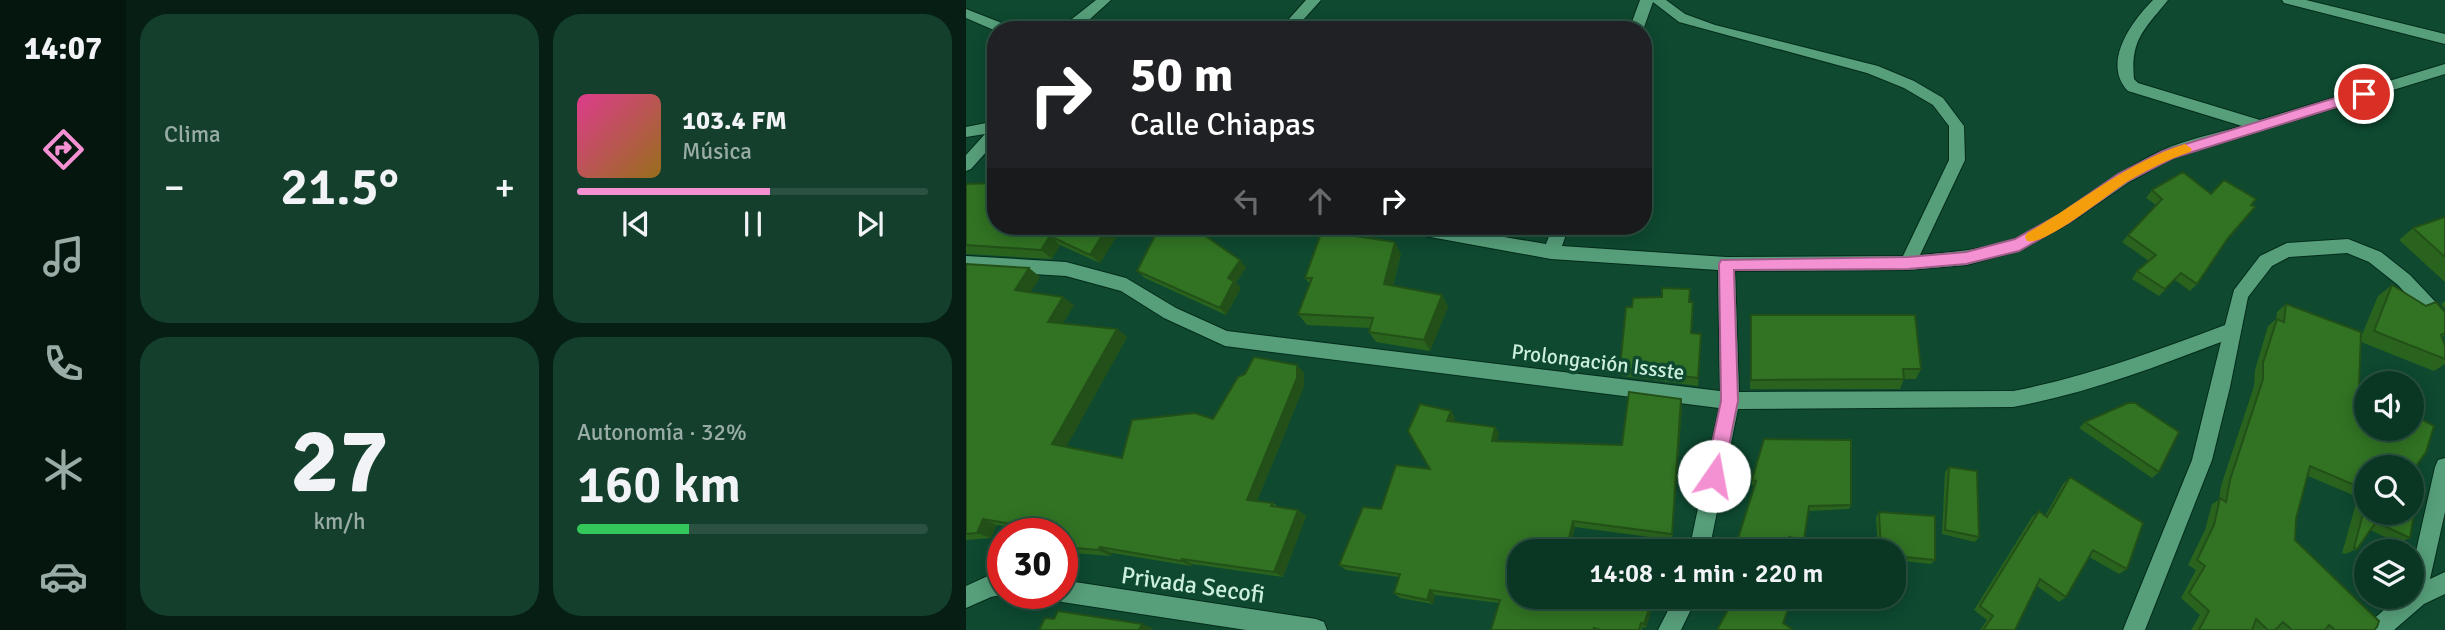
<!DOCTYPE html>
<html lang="es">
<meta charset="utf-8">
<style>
:root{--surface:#0a3724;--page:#133f2c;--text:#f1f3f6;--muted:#99aca6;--line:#2a5141;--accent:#f491d3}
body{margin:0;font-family:Signika,sans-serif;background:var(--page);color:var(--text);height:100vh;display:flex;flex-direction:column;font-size:26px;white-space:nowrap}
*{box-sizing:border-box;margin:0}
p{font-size:23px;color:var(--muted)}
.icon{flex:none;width:38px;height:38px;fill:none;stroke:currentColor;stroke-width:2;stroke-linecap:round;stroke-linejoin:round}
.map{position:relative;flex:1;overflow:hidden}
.sheet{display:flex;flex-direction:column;gap:14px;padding:14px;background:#061e14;width:840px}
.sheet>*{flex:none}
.guide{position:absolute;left:21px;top:21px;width:665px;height:214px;border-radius:28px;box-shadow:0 4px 18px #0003,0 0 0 2px var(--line);background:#202124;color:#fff;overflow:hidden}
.fabs{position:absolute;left:1388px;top:371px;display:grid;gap:14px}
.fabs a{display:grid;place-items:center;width:70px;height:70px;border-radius:50%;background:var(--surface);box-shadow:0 4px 18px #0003,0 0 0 2px var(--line);font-size:35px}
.speed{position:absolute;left:21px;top:518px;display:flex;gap:14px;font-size:35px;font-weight:700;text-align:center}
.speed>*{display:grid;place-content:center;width:91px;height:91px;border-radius:50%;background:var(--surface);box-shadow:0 4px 18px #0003,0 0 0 2px var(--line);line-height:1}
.speed .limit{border:10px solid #d22;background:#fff;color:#111}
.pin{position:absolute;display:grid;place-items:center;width:60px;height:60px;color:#fff;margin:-30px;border:4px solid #fff;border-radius:50%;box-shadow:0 2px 7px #0007}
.me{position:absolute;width:77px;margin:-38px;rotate:12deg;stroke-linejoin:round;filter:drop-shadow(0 0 5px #0008)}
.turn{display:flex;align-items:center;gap:24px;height:147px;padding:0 28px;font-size:32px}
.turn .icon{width:91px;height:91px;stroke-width:2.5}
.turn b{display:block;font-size:49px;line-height:60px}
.lanes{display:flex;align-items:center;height:66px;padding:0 28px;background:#0003;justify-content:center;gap:35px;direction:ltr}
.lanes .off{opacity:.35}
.big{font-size:52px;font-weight:600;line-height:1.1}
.sheet .tile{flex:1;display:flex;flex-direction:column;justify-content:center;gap:10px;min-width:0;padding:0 24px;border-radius:28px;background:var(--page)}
.sheet .dial{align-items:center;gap:0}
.dial b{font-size:91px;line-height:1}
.song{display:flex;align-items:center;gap:21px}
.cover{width:84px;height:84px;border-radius:10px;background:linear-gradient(135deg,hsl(330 70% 55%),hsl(40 70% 35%))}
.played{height:7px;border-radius:4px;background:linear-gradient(90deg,var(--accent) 55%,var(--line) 55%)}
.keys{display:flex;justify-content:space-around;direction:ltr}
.heat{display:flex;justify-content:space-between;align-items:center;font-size:38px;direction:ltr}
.charge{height:10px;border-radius:5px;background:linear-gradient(90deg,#34c759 32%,var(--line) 0)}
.sheet .tiles{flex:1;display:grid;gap:14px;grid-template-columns:repeat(2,1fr)}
.trip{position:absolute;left:541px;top:539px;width:399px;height:70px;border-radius:28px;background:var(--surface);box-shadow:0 4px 18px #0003,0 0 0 2px var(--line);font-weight:600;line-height:70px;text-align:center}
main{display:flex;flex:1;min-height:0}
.menu{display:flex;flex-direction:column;width:126px;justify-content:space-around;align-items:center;background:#04160e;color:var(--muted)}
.menu .icon{width:49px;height:49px}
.menu .active{color:var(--accent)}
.menu b{font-size:32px;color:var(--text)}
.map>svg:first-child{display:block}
</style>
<main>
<nav class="menu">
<b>14:07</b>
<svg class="icon active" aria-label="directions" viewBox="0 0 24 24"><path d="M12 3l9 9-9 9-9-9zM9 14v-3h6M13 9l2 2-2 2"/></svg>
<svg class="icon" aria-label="music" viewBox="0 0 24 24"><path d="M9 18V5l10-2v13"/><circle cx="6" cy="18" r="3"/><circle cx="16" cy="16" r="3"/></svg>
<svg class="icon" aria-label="phone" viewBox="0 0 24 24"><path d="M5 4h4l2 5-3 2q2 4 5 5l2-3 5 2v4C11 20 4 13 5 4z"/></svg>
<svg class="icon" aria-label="climate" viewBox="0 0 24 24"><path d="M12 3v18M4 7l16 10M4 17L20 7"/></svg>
<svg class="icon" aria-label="car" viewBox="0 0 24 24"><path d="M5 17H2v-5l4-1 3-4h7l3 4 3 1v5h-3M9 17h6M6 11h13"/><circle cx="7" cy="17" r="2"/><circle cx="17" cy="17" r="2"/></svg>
</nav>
<section class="sheet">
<div class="tiles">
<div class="tile"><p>Clima</p>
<div class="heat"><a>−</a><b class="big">21.5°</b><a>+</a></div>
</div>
<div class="tile">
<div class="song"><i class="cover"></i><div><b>103.4 FM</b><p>Música</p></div></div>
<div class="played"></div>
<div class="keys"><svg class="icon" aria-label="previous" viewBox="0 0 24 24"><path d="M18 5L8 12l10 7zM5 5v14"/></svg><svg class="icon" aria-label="pause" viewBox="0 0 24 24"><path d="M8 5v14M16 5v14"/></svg><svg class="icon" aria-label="next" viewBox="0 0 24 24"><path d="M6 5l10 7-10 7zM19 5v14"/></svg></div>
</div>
<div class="tile dial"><b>27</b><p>km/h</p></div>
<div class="tile"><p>Autonomía · 32%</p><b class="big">160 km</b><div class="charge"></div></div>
</div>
</section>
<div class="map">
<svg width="1479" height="630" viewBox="0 0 1479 630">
<rect width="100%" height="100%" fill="#0e4930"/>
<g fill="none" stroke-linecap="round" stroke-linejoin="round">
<g stroke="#032c1b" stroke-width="2">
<path id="minor" d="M130,0H145L114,28L92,30Z
M340,0H355L328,30H313Z
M674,0H700L719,14L749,25L912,66L948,81L977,98L998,126L999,160L954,255C986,252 1019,250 1048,239C1101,218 1143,175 1195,151C1220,139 1249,134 1276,126L1162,91C1135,63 1166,21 1187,0H1202C1179,29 1164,39 1168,79L1172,83L1294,120L1479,64V74L1207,158L1163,182L1105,222L1053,251L1000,265L942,270L769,271L773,392L1047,391C1121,377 1189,351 1259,325L1268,290L1294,256L1321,243L1382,239L1415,252L1444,275L1479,312V332L1473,329L1432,285L1403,262L1381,253L1323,257L1306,266L1282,297L1264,387L1246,460L1179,630H1157L1226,460L1255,342C1187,368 1119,394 1047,407L772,409L743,551H723L753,408L259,346L198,318L155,291L100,276L0,270V256L100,262L160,278L210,308L261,331L754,391L752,270L585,259L437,232L429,226H473L580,244L587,226H603L596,246L760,257L937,256L983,160V126L967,105L938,88L901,73L713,22L687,2L677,30H663Z
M1316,0H1340L1479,34V44L1318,3Z
M0,9L46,27L48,30L30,31L0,18Z
M30,121V141L5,169L0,171V155L19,134L0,137V127Z
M1479,458V512L1464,579L1479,572V594L1458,604L1428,630H1401L1404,622L1433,597H1446V569L1469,467L1472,460Z
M37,574V593H43L25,597L0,608V586L24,575Z
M96,580L350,619L358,622L361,630H280L96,602L88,599L86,593H96Z
M709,597H731L715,630H692Z"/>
</g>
<use href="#minor" fill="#579f7b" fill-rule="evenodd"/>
</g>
<path fill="#2a631e" d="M0,183H29L30,226H157L134,263L94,245L86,259L0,254Z
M1186,190L1245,194L1262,238L1231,284L1224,291L1209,280L1193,296L1166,279L1171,271L1183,261L1156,242L1162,235L1190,205L1180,198Z
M1479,217V282L1433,240L1447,228Z
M435,254L427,286L476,295L482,307L464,351L410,342L403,332L404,328L341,325L332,314L344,284L339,278Z
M0,264L63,268L74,277L64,292L108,305L97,323L151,329L161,337L100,447L156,458L247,419L331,365L338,373V386L291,501L307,503L313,507L332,510L340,516L317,577L226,564L225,566L146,553L144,556L96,552V534H84L31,525L25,538L0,540Z
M280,267L270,283L275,288L260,315L179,278L171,271Z
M1426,285L1479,336L1476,337L1479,346V364L1468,371L1395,342L1393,386L1400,467V513L1444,538L1432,543L1404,530L1391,549L1379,554L1376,553L1391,500L1387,495L1342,476L1330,519L1329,540L1408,630H1311L1310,629L1309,630H1288L1286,628V630H1225L1234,615L1215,598L1230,570L1222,565L1239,530L1246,504L1253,500L1255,486L1288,386L1289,370L1302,326L1310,319L1311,312L1320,304L1395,337L1412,296Z
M1479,301V309L1475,304Z
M724,302H727L726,333L735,334L732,386L656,376L654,368Z
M785,315L955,369L950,379H938L934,389H784Z
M716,406L706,540L609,527L603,551H553V597H689L680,628L676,627V630H525L533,603L469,595L467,604L434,598L428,593L433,577L380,570L373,565L415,509L464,469L485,411L489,418L487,422L533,433L531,441L656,445Z
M1119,422L1193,472L1186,478L1113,428Z
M983,467L1013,537L1009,542L976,534L979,472Z
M1104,477L1161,569L1153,574L1123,557L1100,597L1093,602L1071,586L1049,630H1014L1021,620L1008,610L1066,517L1073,511L1079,516L1097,484Z
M786,480L885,505L883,509L842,511L836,544L822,542H771L788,486L786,485Z
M913,512L969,560L965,564L928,560V551H912L910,517Z"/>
<path fill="#225018" d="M142,226H157L134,263L124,255Z
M84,236L94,245L86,259L75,250Z
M429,242L435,254L424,296L418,284Z
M274,260L280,267L270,283L275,288L260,315L254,308L262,278Z
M63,268L74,277L60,299L49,290Z
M476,295L482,307L464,351L458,340Z
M97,297L108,305L93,330L82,322Z
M151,329L161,337L98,451L86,444Z
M331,365L338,373V386L289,506L281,500Z
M715,399L716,406L706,540V534Z
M485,411L489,418L485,428L481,421Z
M529,427L533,433L530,448L526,441Z
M332,510L340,516L317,577L308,572Z
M17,519L31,525L25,538L11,533Z
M607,521L609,527L603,551H600Z
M134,547L146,553L144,556L132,550Z
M216,559L226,564L225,566L215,561Z
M464,590L469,595L467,604L461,600Z
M687,597H689L680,628L678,624Z
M176,624L187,628L186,630H173Z"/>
<path fill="#317323" stroke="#225018" stroke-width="2" d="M1217,172L1245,194L1258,180L1290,199L1285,205L1289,207L1262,238L1231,284L1215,273L1199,289L1171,271L1190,255L1162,235L1196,199L1186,190Z
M30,182V226H142L124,255L84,236L75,250L0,245V184L29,183Z
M1479,217V257L1447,228Z
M194,226H225L274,260L262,278L268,281L254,308L171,271Z
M356,231L429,242L418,284L476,295L458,340L403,332L407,318L332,314L346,278H339Z
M0,264L63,268L49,290L97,297L82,322L151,329L86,444L156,458L166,420L229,413L247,419L272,377L279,374L288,357L331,365V378L281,500L307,503L305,506L332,510L308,572L216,559L215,561L134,547L132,550L96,547V534H87L88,531L17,519L11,533L0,534Z
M1426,285L1460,306L1470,302L1479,312V333L1475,335L1479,346V359L1408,331Z
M696,288L724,289L723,302H727L725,333L735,334L732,378L654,368L660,307H666L667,298L696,297Z
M1320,304L1395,332L1393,386L1400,389V429H1446V414L1468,426L1460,452L1446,472V467H1400V492L1398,489L1344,466L1330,519L1329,540L1413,621L1411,627L1408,630H1369L1363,625L1359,630H1326L1317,622L1309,630H1302L1290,619L1286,630H1233L1243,611L1223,593L1239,566L1231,560L1248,525L1254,498L1260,502L1264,480L1297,379V363L1311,319L1318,322Z
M785,315H949L955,369H937L938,379L785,380Z
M663,392L715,399L706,534L607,521L600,551H553V597H687L678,624L675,623L673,630H635L628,628L627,630H525L534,600L464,590L461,600L428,593L434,574L373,565L397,507L415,509L430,465L464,469L442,431L454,404L485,411L481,421L529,427L526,441L656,445Z
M1162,403H1169L1213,432L1193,472L1119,422Z
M798,439L885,440V505L843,506L838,540L823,537L821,551H764L768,542H771L790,481L786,480Z
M983,467L1011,471L1013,537L979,530Z
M1104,477L1177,523L1161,569L1127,550L1100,597L1074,579L1049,630H1017L1027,616L1014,606L1073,511L1081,517Z
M1446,499L1450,501L1444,538L1410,522L1391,549L1388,548L1400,502V513H1446Z
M913,512L969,516V560L928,556V551H915Z
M769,597H817L816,600L824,604L817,623L826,629V630H751Z
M92,611L176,624L173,630H73L79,618L88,619Z"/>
<path fill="#f491d3" stroke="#9f5e89" stroke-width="2" d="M1398,89L1405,94L1403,97L1207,158L1162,181L1104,222L1053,251L1000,264L942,269L768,270L772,401L757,476L755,482L748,485L742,482L739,476L755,401L753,264L755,260L942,257L1000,252L1049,239L1094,214L1152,174L1197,151Z"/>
<path fill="#f59e0b" d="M1219,144L1226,149L1224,152C1203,159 1183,169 1164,180C1145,191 1079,247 1061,241L1059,237L1061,233C1114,203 1161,162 1219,144Z"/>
<g text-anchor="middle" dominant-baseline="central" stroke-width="7" stroke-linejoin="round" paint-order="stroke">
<g font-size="21" fill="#cbefdb" stroke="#0e4930">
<text transform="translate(632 362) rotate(7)">Prolongación Issste</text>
</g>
<g font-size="24" fill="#cbefdb" stroke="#0e4930">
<text transform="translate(227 585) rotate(8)">Privada Secofi</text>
</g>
</g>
</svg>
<div class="fabs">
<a><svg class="icon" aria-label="sound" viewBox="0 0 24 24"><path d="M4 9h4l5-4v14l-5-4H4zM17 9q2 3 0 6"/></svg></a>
<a><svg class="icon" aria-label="search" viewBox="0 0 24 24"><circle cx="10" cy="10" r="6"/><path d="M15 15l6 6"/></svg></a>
<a><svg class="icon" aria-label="layers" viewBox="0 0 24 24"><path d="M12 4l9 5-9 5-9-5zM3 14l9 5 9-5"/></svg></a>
</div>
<div class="speed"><div class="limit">30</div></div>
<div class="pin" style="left:1398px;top:94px;background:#d93025"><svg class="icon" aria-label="arrive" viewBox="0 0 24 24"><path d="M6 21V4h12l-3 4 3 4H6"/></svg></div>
<svg class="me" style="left:748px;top:476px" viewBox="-20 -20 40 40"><circle r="19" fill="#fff"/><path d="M0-13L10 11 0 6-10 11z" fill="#f491d3"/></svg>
<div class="trip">14:08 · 1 min · 220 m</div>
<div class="guide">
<div class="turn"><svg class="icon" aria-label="right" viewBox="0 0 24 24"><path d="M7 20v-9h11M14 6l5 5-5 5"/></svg><div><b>50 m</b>Calle Chiapas</div></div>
<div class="lanes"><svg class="icon off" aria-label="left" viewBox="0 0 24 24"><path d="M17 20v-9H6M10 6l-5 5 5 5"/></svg><svg class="icon off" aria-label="ahead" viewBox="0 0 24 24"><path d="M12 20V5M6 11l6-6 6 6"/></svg><svg class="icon" aria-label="right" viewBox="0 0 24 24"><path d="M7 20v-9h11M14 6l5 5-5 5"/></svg></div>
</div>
</div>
</main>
